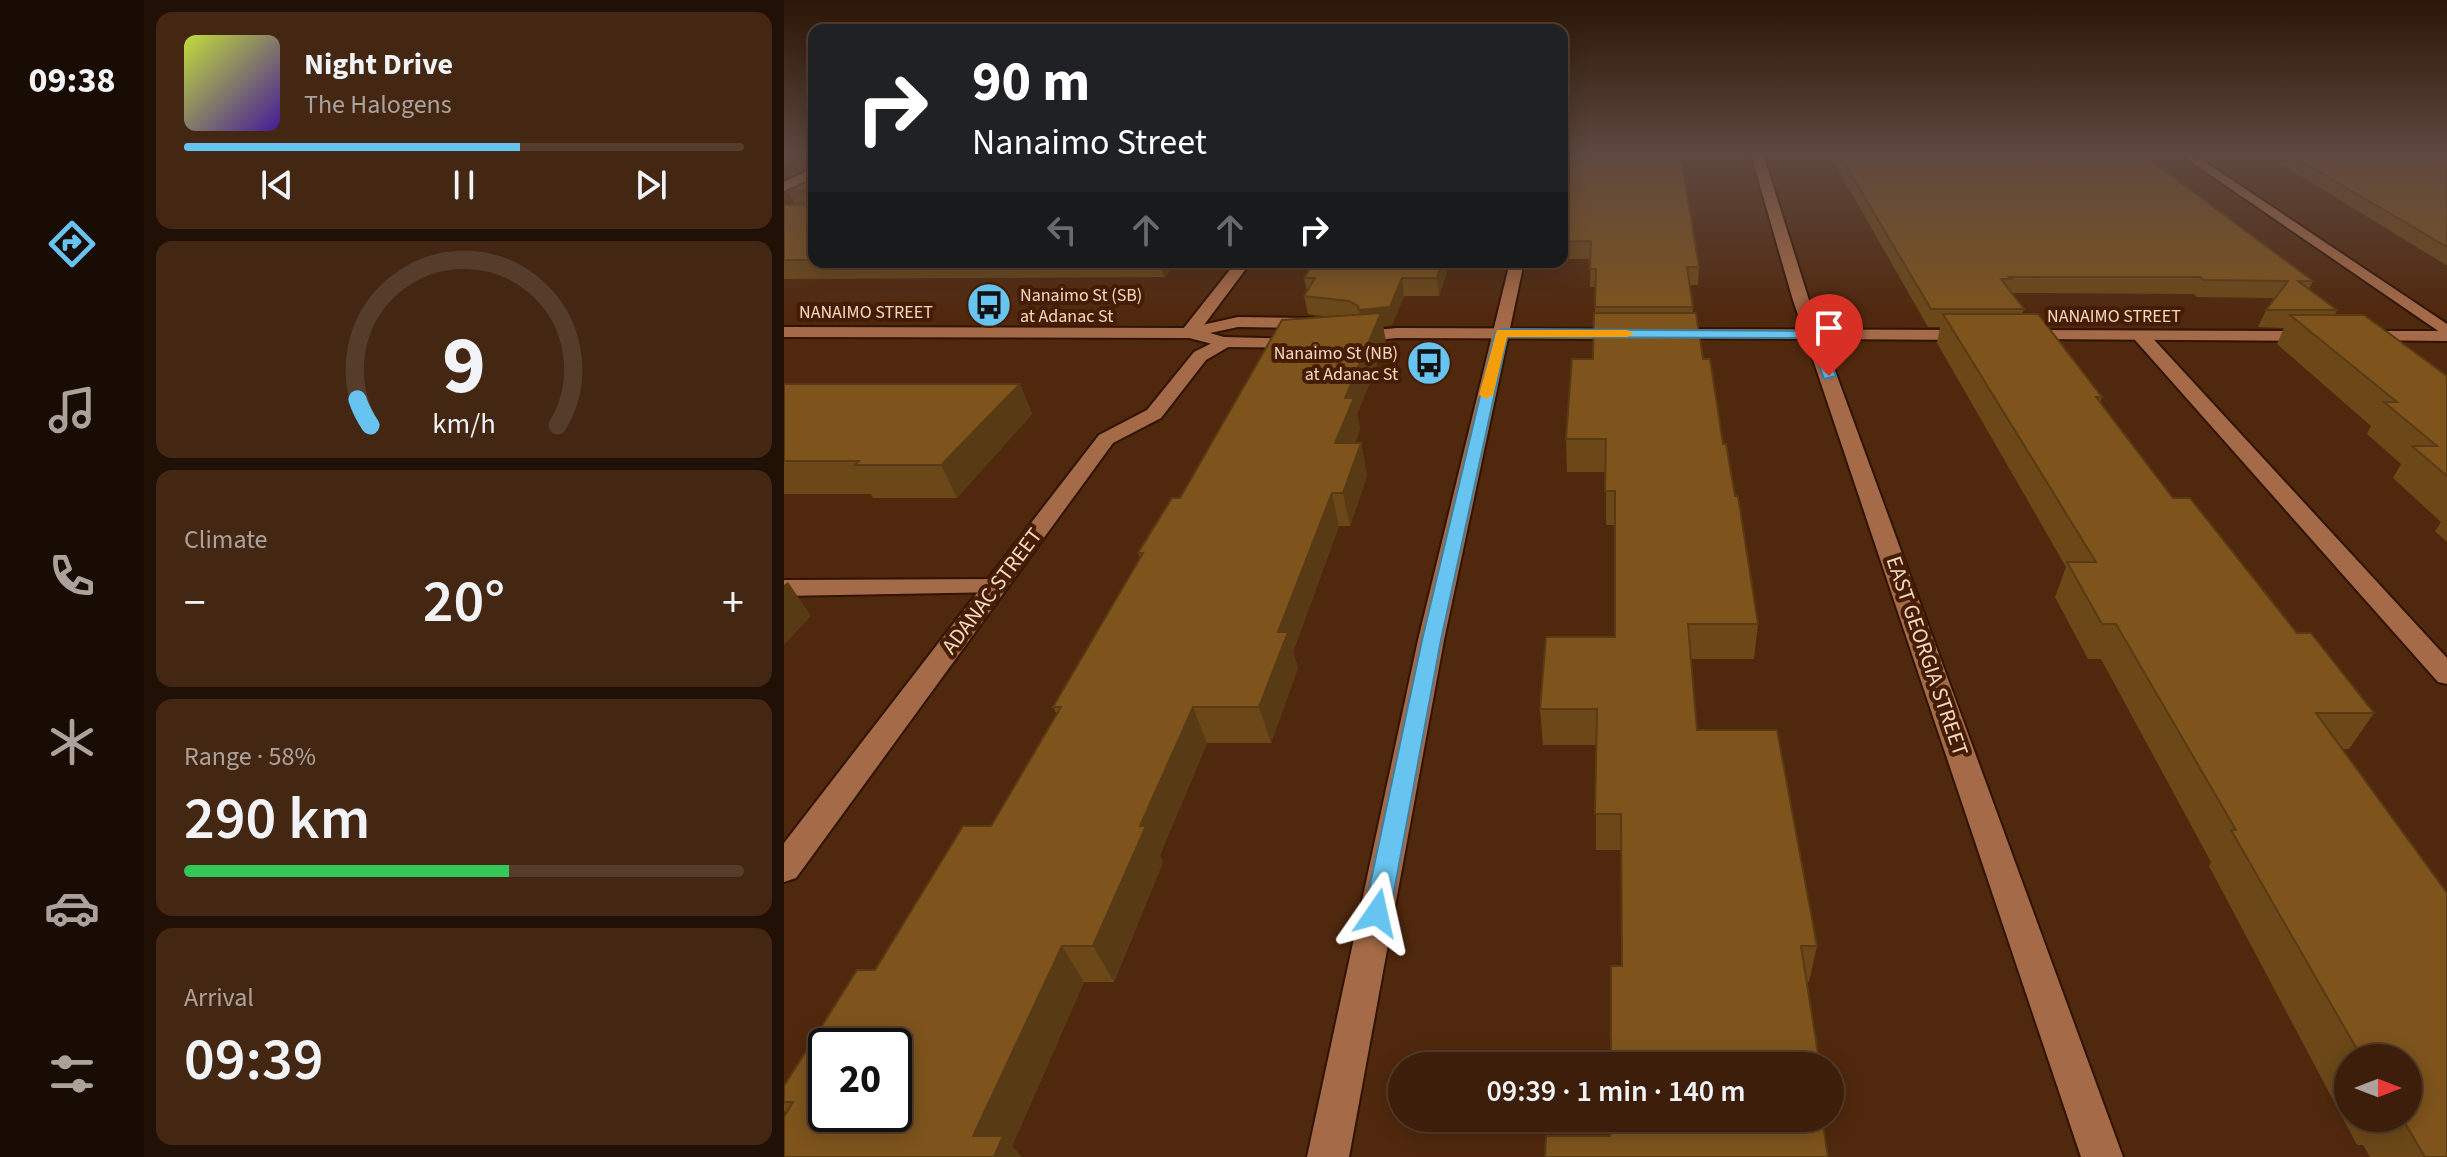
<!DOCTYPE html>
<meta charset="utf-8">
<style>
:root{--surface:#3c1e0a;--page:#432713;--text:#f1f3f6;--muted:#aca29c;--line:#553c2b;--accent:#67c4f0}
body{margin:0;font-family:"Source Sans 3",sans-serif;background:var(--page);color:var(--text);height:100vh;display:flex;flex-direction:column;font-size:30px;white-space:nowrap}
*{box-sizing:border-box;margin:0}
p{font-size:26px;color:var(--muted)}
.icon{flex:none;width:44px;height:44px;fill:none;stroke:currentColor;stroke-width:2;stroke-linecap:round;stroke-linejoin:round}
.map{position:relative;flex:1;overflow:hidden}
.drawer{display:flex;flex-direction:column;gap:12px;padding:12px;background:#211006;width:640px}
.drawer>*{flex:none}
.banner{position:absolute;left:24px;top:24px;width:760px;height:244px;border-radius:16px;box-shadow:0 4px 20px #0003,0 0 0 2px var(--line);background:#202124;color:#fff;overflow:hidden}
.needle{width:52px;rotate:90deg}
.controls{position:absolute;left:1550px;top:1044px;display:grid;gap:16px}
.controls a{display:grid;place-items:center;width:88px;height:88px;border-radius:50%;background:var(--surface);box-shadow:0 4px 20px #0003,0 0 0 2px var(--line);font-size:40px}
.speed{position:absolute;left:24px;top:1028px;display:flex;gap:16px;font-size:40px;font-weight:700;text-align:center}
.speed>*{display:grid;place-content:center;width:104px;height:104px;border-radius:50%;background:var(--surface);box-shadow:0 4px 20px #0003,0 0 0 2px var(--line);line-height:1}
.speed .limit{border:4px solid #111;border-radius:12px;background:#fff;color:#111}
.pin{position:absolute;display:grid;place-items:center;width:68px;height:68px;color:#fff;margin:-82px -34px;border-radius:50% 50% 50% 0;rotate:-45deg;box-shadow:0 0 8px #0007}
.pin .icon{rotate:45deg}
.me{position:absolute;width:88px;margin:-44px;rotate:11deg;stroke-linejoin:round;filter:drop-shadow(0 0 6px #0008)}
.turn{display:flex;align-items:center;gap:28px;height:168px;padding:0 32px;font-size:36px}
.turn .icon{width:104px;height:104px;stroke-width:2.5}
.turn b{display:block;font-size:56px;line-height:68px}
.lanes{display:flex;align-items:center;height:76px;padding:0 32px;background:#0003;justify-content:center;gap:40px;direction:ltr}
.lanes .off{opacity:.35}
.big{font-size:60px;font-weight:600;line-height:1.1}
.drawer .tile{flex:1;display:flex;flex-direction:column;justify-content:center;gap:12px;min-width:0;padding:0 28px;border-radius:16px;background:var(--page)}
.drawer .dial{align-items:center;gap:0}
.dial svg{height:208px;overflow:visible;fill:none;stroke:var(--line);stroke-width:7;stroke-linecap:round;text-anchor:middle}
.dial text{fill:var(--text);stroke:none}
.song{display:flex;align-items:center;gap:24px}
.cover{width:96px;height:96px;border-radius:12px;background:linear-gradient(135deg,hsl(70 70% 55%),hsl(260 70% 35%))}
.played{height:8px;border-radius:4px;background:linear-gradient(90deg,var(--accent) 60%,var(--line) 60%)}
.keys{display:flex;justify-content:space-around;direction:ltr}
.heat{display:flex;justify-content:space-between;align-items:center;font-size:44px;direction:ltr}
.charge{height:12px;border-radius:6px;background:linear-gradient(90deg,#34c759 58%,var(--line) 0)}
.trip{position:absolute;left:604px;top:1052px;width:456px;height:80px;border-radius:40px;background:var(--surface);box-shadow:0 4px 20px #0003,0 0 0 2px var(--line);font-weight:600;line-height:80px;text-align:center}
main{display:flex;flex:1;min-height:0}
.menu{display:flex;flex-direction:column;width:144px;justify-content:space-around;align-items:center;background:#180c04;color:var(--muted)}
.menu .icon{width:56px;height:56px}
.menu .active{color:var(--accent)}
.menu b{font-size:36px;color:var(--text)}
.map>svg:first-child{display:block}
</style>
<main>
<nav class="menu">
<b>09:38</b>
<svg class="icon active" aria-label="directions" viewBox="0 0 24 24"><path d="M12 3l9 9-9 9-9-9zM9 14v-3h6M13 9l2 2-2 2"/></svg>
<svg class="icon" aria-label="music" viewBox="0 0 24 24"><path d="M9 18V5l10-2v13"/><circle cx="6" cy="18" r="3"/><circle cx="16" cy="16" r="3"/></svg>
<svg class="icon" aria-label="phone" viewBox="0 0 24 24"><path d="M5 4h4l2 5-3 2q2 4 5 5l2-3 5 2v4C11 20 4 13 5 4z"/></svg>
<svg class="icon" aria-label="climate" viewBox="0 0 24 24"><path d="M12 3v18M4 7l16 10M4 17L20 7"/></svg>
<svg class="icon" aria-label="car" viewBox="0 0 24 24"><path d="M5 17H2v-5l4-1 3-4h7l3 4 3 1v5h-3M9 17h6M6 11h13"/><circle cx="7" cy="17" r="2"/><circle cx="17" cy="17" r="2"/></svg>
<svg class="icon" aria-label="filters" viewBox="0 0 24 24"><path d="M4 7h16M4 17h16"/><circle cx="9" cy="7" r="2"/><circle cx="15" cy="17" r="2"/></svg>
</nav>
<section class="drawer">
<div class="tile">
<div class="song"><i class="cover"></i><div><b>Night Drive</b><p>The Halogens</p></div></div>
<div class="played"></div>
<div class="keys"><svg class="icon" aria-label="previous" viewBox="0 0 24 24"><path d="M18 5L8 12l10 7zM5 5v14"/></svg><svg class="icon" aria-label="pause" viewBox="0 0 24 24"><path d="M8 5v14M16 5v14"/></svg><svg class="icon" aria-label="next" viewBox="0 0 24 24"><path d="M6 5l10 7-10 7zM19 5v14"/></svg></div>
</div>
<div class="tile dial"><svg viewBox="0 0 100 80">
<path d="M14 69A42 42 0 1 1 86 69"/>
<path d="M14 69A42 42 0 0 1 9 59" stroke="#67c4f0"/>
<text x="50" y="56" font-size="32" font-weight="700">9</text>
<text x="50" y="72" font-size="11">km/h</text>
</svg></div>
<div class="tile"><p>Climate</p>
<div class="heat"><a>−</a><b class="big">20°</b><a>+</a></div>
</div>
<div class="tile"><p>Range · 58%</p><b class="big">290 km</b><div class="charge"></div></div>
<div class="tile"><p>Arrival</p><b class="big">09:39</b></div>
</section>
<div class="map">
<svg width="1663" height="1157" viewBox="0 0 1663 1157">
<rect width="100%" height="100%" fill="#50280d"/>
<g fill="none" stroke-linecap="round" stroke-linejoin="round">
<g stroke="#2f1303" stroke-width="4">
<path id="lane" d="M726,262H740L660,640L565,1157H523L634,640Z
M1357,331L1363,332L1663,658V684L1654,682L1351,340L1349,336L1351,332Z
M210,579L219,582L222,587L219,592L0,596V580Z"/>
</g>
<g stroke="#2f1303" stroke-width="4">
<path id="street" d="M967,154H979L1024,297L1339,1157H1297L1008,297Z
M1396,154H1409L1663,324V337Z
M30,168V177L0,191V182Z
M452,262H467L411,337H399L397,333L399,329Z
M440,337L446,338L449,342L446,346L422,360L377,418L329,443L12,878L0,882V843L315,435L363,410L410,352Z"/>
</g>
<g stroke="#2f1303" stroke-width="4">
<path id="secondary" d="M454,317L528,318L536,323L528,328L454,327L426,333L440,337L523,339L526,343L523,347L517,348L440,347L405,338L0,337V327L405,328Z
M613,328L841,329L849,334L841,339L613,338L570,342L562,337L570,332Z
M885,329L1185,330L1193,335L1185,340L879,338L877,334L879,330Z
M1241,330L1529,331L1537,336L1529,341L1235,339L1233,335Z
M1577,331H1663V341L1571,340L1569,336L1571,332Z"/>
</g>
<use href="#lane" fill="#a56a48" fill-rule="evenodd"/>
<use href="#street" fill="#a56a48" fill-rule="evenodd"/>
<use href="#secondary" fill="#a56a48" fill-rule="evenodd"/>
</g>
<path fill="#6c4818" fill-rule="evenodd" d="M778,154L915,267L914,285H906L909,313L951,496L974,624L970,659H907L913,730L1033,946L1025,982L837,966V850H812V745H759L756,709L831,637V525H822V472H783L782,439L809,359L812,287H806L807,259H778Z
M1049,154H1358L1529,281L1525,289L1553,310L1551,315L1663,376V542L1651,531L1657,522L1609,478L1617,464L1583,434L1587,426L1493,344L1500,328L1474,327L1482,310L1491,298L1413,297L1410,294L1228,293L1240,309L1238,314L1318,397L1316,403L1389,498L1513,633L1590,713L1565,749H1558L1663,1157H1586L1579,1145H1573L1425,866L1427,862L1317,659H1304L1271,597L1282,567L1153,343L1156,327H1144L1048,159ZM1564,1058H1624V1118H1564Z
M1481,154H1663V265H1662Z
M30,178V262H394L380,277L0,279V205L11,204L4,191Z
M530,262H666L655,296H620L608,325L599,326L602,342L573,414L576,429L571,443H577L583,476L566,526H555L509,652L514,668L487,743H423L376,855L379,862L330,982H300L228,1146L3,1113L0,1111V1086L91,970L207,826L273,715L269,707L356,558L354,553L396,498L545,317L524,314L520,296L523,291L520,278Z
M0,384H236L248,414L173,498H89L87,494H0Z"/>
<path fill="#583b14" d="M375,262H394L380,277Z
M658,262H666L655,296L653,278Z
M618,278L620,296L608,325L599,326L602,342L573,414L576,429L558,476L551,443L561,398L578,329L575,310Z
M236,384L248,414L173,498L157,465Z
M577,443L583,476L566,526L559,493Z
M548,493L555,526L509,652L514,668L487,743L475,707L494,632Z
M4,582L27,616L0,645V585Z
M409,707L423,743L376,855L379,862L330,982L309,946L356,826Z
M278,946L300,982L228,1146L238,1157H209L189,1136Z"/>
<path fill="#7e541c" stroke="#583b14" stroke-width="2" fill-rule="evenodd" d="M778,154H888L889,160L898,163L915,267H903L909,307H811L812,269H806L807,241L778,242Z
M1055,154H1358L1529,281H1514L1553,310H1482L1504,281L1419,280L1416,277H1225L1227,279H1217L1240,309H1147Z
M1505,154H1663V247Z
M30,178V260H0V205L24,204V192L4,191Z
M530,262H658L653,278H618L606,307L575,310L574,306L565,301L520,296L531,278H520Z
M597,313L561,398H570L551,443H577L559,493H548L494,632H504L475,707H409L356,826H362L309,946H278L189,1136H219L210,1157H0V1117L9,1102H0V1086L73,970H91L179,826H207L277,707H269L359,553H354L388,498H396L498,320ZM42,1046H110V1114H42Z
M810,313H912L919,359H926L939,444H942L951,496H954L974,624H904L913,730H993L1033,946H1017L1036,1066H827V966H838L837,814H811L813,709H756L762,637H831V491H821L822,439H782L788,359H809Z
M1159,314H1254L1318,397H1312L1389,498H1406L1513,633H1527L1590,713H1532L1663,893V1157H1641L1618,1118H1624V1058H1578L1447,830H1452L1332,624H1318L1283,562H1312Z
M1506,315H1580L1663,376V476L1628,446H1653L1600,402H1613Z
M0,384H236L157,465H71L75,461H0Z
M827,1118H1038L1044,1157H761L762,1136H826Z"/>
<linearGradient id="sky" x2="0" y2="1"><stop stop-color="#2c1607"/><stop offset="0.49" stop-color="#5e4840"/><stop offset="1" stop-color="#5e4840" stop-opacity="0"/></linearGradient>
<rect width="1663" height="316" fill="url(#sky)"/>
<path fill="#67c4f0" stroke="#437f9c" stroke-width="2" d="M717,329L1030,331L1036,335L1052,376L1040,379L1025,338L723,337L657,640L606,913L602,921L593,925L584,921L580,913L638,640L711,333Z"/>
<path fill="#f59e0b" d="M713,330H843L850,334L843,337H723L709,395L702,399L695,395Z"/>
<defs>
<g id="bus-disc" transform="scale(2.3)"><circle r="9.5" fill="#67c4f0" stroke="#451d02"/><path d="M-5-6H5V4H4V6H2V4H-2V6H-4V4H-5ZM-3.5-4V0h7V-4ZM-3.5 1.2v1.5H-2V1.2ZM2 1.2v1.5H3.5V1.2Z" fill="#111"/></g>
</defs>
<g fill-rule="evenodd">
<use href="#bus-disc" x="205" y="305"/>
<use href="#bus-disc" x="645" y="363"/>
</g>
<g text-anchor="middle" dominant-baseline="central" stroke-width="8" stroke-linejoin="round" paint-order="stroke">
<g font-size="18" fill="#f8d7c4" stroke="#451d02" text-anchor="start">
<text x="236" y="295">Nanaimo St (SB)<tspan x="236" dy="21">at Adanac St</tspan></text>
<text x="614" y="353" text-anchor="end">Nanaimo St (NB)<tspan x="614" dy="21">at Adanac St</tspan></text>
</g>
<g font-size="18" fill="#f8d7c4" stroke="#451d02">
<text x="82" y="312">NANAIMO STREET</text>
<text x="1330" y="316">NANAIMO STREET</text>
</g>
<g font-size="22" fill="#f8d7c4" stroke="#451d02">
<text transform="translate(208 591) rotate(-53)">ADANAC STREET</text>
<text transform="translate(1143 656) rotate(71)">EAST GEORGIA STREET</text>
</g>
</g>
</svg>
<div class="controls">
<a><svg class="needle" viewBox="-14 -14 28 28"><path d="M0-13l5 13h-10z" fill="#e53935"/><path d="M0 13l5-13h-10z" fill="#aca29c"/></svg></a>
</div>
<div class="speed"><div class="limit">20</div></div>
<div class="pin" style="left:1045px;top:376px;background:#d93025"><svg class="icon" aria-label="arrive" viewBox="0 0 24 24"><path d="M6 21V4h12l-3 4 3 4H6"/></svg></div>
<svg class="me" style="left:593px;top:913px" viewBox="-20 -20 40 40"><path d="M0-17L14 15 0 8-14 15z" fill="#67c4f0" stroke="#fff" stroke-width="4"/></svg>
<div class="trip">09:39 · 1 min · 140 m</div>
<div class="banner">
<div class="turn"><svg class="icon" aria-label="right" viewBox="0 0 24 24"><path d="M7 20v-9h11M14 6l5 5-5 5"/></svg><div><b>90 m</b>Nanaimo Street</div></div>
<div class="lanes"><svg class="icon off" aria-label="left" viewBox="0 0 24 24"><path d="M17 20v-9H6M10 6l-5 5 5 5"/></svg><svg class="icon off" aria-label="ahead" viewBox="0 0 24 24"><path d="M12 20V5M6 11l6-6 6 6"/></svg><svg class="icon off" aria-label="ahead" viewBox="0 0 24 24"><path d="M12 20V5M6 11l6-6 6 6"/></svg><svg class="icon" aria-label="right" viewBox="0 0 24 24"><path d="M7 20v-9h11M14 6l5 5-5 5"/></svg></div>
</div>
</div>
</main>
